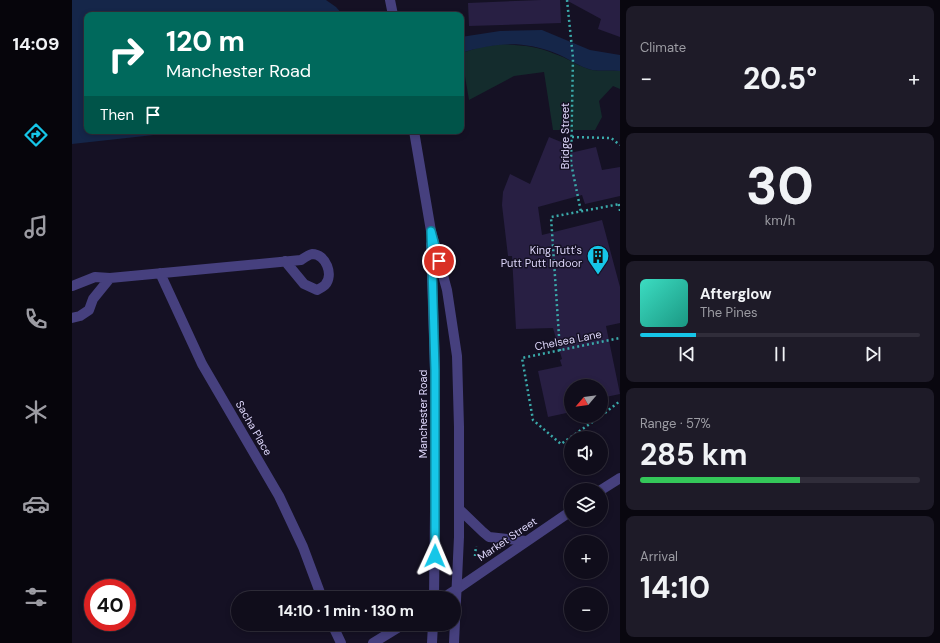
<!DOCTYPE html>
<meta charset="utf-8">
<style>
:root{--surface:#100d1b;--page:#1e1b28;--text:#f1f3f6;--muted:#9c9ca3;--line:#302d3a;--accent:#16c6e8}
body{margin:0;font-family:"DM Sans",sans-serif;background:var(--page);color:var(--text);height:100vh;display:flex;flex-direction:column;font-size:15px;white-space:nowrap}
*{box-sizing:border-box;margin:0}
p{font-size:13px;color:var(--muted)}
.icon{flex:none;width:22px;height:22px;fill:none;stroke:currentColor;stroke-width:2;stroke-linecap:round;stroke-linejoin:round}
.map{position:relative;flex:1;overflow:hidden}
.drawer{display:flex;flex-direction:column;gap:6px;padding:6px;background:#09070f;width:320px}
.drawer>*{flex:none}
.hud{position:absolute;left:12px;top:12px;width:380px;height:122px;border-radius:8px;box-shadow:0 2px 6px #0003,0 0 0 1px var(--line);background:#00695c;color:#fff;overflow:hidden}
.needle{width:26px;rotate:241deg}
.fabs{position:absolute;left:492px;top:379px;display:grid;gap:8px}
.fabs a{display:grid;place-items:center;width:44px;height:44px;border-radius:50%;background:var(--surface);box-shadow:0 2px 6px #0003,0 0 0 1px var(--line);font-size:20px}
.speed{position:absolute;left:12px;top:579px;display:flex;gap:8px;font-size:20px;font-weight:700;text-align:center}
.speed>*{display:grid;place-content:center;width:52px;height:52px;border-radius:50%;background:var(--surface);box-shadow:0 2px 6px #0003,0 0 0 1px var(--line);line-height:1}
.speed .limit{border:6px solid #d22;background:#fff;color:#111}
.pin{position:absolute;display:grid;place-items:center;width:34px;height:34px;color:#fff;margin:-17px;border:2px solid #fff;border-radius:50%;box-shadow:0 1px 4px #0007}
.me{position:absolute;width:44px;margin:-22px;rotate:1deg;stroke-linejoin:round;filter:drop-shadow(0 0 3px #0008)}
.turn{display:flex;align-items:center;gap:14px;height:84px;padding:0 16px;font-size:18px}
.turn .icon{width:52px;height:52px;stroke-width:2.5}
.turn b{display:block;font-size:28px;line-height:34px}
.then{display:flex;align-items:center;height:38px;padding:0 16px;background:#0003;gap:8px;font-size:15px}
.big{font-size:30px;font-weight:700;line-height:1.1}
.drawer .card{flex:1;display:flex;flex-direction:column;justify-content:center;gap:6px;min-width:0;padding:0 14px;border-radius:8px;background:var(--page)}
.drawer .dial{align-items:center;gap:0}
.dial b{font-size:52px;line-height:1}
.song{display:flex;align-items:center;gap:12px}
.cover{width:48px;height:48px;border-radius:6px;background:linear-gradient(135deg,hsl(170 70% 55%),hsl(170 70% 35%))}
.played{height:4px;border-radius:2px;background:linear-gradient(90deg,var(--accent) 20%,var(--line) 20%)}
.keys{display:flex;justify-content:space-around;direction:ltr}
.heat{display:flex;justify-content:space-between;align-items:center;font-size:22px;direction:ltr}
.charge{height:6px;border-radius:3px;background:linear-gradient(90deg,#34c759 57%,var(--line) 0)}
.trip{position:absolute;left:159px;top:591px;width:230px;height:40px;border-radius:20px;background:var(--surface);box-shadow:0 2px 6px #0003,0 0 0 1px var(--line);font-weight:700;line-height:40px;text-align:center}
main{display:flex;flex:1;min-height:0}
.menu{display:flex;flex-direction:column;width:72px;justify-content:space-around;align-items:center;background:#06050b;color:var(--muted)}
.menu .icon{width:28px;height:28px}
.menu .current{color:var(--accent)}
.menu b{font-size:18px;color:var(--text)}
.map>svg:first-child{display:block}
</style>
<main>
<nav class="menu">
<b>14:09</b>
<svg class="icon current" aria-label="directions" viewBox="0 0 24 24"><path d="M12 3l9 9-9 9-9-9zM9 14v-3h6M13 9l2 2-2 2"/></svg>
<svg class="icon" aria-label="music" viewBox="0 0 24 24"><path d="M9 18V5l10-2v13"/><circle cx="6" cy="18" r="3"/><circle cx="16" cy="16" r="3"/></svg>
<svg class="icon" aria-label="phone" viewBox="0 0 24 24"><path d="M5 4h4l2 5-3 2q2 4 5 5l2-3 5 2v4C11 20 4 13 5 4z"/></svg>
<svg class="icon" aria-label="climate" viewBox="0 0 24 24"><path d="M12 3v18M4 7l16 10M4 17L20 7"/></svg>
<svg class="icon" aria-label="car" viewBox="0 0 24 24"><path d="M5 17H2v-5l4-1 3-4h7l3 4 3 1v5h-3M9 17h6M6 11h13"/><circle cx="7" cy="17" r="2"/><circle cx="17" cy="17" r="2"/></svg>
<svg class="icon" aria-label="filters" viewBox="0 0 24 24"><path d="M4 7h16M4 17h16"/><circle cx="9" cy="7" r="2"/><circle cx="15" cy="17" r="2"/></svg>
</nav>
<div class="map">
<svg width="548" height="643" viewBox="0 0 548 643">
<rect width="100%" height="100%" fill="#151124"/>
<path fill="#142c2d" d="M429,44C448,45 466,46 483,54C496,58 507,67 520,70C529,71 539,70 548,71V89L541,86L527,101L530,117L523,130H481L472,72L442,76L397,100L389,53L409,47Z"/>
<path fill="#152649" d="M0,0H254L264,7L271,15H15V131H118L0,144Z
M470,30L518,50L548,55V71C539,70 529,71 520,70C507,67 496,58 483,53C449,40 423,43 389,53V37L428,31Z"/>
<path fill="#281f43" d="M469,0H488L489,23L397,26L396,3Z
M494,0H548V37L526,29L529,19Z
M477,137L494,144V154L524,147L530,170L548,167V196L513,204L510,195L466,207L470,235L530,220L548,287V323L534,326L548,394L529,398V386H499V412L476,417L466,371L490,366L488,360L490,359L481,328L444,329L440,256H436L430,205L431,192L438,174L458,184Z"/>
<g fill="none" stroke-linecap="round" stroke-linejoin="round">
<path stroke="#3babab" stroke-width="2.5" stroke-dasharray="2 3" stroke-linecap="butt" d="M495,0L501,58L499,163L509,212
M500,137L539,138L548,145
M547,204L548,211
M488,351L479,217L548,204
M529,416L489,444L461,420L450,358L548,338
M529,416L548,401
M403,556L404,546"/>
<path stroke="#46407e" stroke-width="10" d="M88,273L130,364L207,496L231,547L250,598
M38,278L229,260C232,258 236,255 240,254C254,254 262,275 253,285C251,287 247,289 245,290L232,284L213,261
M0,286L23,277L38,278L21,299L17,310L8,316L0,318
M529,490L548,478
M385,589L499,511
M260,624L269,643"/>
<path stroke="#46407e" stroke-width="10" d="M318,0L321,15
M342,131L359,231L375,290L385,356L387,427V537L382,643
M359,245L363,370V511L362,598
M387,509L411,532L417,537L454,541
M371,598L385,589
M301,643L332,624
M360,643L361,624"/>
</g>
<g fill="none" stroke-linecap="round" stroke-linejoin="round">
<g stroke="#0e8197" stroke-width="10">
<path id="route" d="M363,556V370L359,231L367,261"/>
</g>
<use href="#route" stroke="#16c6e8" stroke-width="7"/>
</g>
<defs>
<g id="building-pin" transform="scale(1.15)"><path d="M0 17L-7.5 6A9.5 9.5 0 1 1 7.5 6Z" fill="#16c6e8" stroke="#151124"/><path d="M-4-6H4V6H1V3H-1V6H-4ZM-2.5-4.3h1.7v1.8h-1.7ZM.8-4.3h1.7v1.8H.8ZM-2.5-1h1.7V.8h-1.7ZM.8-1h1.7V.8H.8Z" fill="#111"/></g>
</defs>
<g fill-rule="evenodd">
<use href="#building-pin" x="526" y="256"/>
</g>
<g text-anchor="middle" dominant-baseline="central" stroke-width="3" stroke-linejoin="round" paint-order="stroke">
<g font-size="11" fill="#ded7fb" stroke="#151124">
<text transform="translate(493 136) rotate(-90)">Bridge Street</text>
<text transform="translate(496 340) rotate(-11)">Chelsea Lane</text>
<text transform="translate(351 414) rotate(-90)">Manchester Road</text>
<text transform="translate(182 428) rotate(60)">Sacha Place</text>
<text transform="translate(435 539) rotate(-34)">Market Street</text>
</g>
<g font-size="11" fill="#ded7fb" stroke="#151124" text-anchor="end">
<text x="510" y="250">King Tutt's<tspan x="510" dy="13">Putt Putt Indoor</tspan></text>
</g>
</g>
</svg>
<div class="fabs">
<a><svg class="needle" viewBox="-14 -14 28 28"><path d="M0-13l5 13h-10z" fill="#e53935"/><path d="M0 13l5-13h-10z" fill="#9c9ca3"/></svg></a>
<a><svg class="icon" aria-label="sound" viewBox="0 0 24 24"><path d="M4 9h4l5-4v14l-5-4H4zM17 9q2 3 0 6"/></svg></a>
<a><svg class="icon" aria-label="layers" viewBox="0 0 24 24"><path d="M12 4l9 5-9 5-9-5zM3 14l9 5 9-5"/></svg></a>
<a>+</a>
<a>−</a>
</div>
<div class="speed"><div class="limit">40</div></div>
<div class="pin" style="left:367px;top:261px;background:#d93025"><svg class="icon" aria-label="arrive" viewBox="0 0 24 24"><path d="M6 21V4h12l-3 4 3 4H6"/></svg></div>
<svg class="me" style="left:363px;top:556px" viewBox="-20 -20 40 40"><path d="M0-17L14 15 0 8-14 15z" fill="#16c6e8" stroke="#fff" stroke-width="4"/></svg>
<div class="trip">14:10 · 1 min · 130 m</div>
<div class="hud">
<div class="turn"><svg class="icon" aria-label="right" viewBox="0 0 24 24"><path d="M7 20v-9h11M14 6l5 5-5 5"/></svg><div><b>120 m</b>Manchester Road</div></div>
<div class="then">Then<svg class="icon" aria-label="arrive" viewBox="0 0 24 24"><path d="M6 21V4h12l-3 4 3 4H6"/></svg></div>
</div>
</div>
<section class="drawer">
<div class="card"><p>Climate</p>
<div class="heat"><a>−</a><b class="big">20.5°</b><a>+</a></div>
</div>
<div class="card dial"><b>30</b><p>km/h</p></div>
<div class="card">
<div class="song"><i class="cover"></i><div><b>Afterglow</b><p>The Pines</p></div></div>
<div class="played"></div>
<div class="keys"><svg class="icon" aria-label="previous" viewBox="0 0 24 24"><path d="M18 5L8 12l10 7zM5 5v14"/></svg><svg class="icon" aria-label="pause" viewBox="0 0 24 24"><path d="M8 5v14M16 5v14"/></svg><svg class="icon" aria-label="next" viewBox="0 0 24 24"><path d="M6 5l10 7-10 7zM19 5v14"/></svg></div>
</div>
<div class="card"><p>Range · 57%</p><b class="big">285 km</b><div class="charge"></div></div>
<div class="card"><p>Arrival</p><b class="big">14:10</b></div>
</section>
</main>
